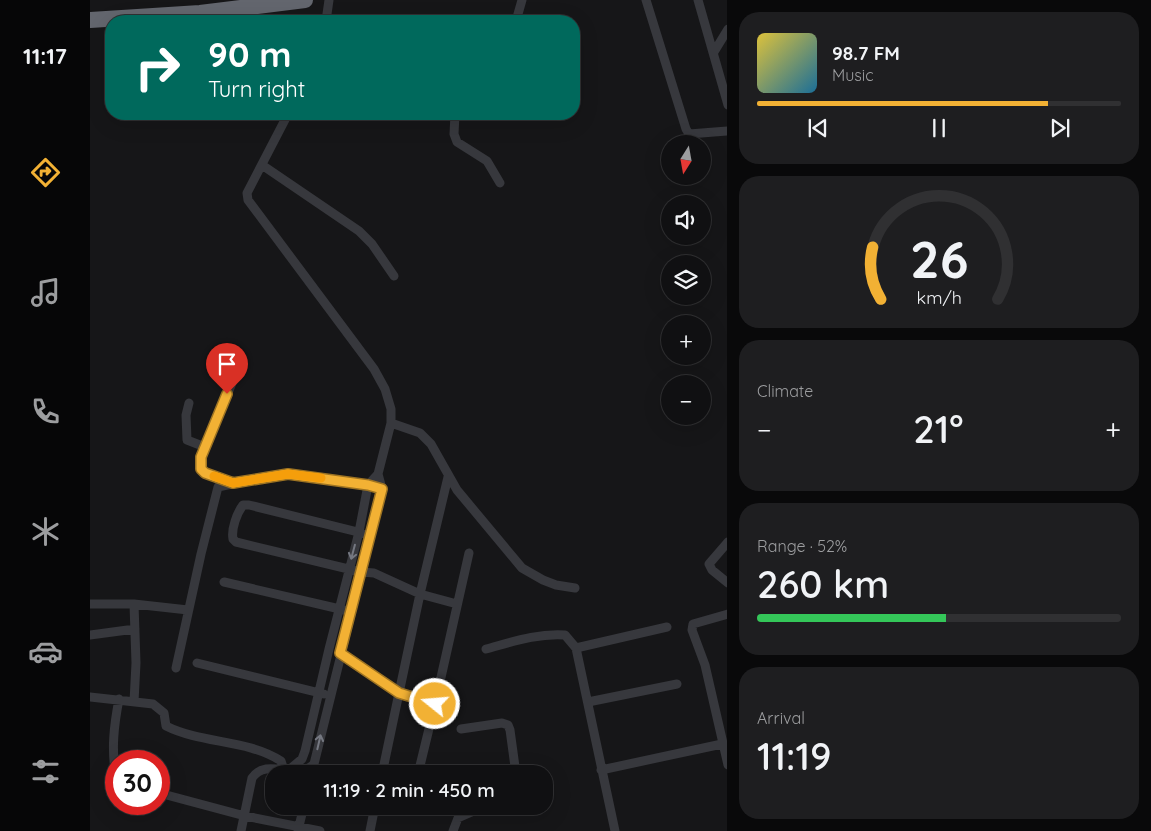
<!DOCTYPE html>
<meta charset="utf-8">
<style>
:root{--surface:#101012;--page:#1e1e20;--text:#f1f3f6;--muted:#9c9d9f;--line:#303032;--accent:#f2b134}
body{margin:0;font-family:Quicksand,sans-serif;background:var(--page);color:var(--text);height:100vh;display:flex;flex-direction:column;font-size:19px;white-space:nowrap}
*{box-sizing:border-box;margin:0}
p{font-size:16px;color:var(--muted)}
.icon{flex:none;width:28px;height:28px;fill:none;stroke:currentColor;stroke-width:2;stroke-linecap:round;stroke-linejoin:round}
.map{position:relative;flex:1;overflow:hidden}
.sheet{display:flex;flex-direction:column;gap:12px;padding:12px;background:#09090a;width:424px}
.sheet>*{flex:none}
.top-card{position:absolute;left:15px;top:15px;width:475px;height:105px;border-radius:20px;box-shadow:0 5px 20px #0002,0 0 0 1px var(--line);background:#00695c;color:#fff;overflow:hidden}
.needle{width:32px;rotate:191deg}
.fabs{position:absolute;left:571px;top:135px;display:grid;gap:10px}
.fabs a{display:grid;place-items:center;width:50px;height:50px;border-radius:50%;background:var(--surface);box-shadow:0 5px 20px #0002,0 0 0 1px var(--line);font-size:25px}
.speed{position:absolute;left:15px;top:750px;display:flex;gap:10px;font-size:25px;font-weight:700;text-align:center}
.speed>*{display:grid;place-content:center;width:65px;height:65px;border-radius:50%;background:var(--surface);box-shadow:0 5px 20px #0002,0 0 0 1px var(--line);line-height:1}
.speed .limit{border:8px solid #d22;background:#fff;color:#111}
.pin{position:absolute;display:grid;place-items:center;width:42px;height:42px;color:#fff;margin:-51px -21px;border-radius:50% 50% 50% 0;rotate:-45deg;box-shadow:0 0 5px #0007}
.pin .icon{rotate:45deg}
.me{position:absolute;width:55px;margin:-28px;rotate:287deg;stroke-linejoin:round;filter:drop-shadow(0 0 4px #0008)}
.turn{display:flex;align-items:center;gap:18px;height:105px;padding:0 20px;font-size:22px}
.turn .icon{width:65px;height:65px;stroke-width:2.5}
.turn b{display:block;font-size:35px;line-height:42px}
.big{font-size:38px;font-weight:600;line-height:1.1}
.sheet .card{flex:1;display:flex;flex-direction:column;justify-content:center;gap:8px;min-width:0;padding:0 18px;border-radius:20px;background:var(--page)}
.sheet .dial{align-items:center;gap:0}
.dial svg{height:130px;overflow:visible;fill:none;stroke:var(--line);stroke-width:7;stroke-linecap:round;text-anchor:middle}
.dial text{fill:var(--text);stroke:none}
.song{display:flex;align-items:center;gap:15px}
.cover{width:60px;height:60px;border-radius:8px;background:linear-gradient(135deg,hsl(50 70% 55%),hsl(200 70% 35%))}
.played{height:5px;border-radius:2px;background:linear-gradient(90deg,var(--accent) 80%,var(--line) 80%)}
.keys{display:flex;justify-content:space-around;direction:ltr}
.heat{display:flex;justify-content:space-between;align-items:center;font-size:28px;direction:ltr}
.charge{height:8px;border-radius:4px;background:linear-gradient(90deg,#34c759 52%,var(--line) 0)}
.trip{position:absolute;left:175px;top:765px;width:288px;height:50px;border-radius:20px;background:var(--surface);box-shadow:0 5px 20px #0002,0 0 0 1px var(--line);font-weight:600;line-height:50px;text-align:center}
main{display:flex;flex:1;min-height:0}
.tabs{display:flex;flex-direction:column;width:90px;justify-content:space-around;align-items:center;background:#060607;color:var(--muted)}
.tabs .icon{width:35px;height:35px}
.tabs .selected{color:var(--accent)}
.tabs b{font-size:22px;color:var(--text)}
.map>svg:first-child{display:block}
</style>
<main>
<nav class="tabs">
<b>11:17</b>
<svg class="icon selected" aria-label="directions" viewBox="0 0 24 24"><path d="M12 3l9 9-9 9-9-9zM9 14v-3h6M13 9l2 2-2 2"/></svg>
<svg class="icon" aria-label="music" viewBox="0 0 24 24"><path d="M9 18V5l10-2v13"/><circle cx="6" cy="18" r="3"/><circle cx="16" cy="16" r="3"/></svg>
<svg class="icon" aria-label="phone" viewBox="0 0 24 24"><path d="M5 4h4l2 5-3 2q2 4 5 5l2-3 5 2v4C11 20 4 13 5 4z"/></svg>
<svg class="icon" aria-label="climate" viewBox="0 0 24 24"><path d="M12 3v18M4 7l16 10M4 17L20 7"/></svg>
<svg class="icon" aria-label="car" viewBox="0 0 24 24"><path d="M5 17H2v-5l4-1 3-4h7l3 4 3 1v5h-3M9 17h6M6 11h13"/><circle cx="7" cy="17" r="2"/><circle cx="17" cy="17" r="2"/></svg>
<svg class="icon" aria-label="filters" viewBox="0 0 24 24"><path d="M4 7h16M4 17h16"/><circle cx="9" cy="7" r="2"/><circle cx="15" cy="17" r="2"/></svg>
</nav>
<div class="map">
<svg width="638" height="831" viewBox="0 0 638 831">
<rect width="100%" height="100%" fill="#161618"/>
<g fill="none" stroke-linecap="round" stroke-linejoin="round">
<path stroke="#37383d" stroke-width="9" d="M556,0L596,129L599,134L638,131
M608,0L638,105
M236,21L239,0
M426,21L432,0
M624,52L638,29
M365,114L364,134L367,142L397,161L410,183
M172,165L269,231L282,244L304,276
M99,403L96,415L97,440L115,447
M301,423L330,433L341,444L367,490L432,568L453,580L466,585L485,588
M142,483L115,473L111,469V457L145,376
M280,535L159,505H153C147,513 141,529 143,539L146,542L271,572L284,573L330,594L367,604
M638,542L619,564L622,570L638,583
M134,582L254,610
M0,604H44L98,610
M44,604L46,663L44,702
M638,614L603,624L602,630L615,665L638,765
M0,635L45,629
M396,649C422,642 448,633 475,635L486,648
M250,653L309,693L292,774
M107,663L234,694
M86,668L111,554L128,487L165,479L198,474L278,485L292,489
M0,697L63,704L74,713L76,726C112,744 157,739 191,761L194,770
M498,702L587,684
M345,704L379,553
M371,729L412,723L418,725L420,730L426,774
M200,769L212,759L215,751L239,649L269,532L278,485L288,474
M511,770L632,744
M328,774L345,704L309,693L330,594L358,477
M26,776C21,750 24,725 29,699
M69,793L155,816L230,831
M320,809L321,806
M208,830L214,806
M151,831L162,778C177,756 206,782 224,764L292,489L288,474L301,423V409L295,389L284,369L158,200L157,193L198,114
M280,831L285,806
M363,831L368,818L384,811L408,806
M525,831L486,648L577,627"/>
<path stroke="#63666e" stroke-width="16" d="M0,20L110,13L215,0"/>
</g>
<defs><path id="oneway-shaft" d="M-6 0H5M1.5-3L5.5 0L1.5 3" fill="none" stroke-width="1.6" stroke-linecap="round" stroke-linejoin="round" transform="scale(1.25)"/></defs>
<g stroke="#757881">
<use href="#oneway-shaft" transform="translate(263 552) rotate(105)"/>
<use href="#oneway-shaft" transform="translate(229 742) rotate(-77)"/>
</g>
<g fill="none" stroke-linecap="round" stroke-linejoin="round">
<g stroke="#9d7322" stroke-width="12">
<path id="route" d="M137,394L111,457V469L115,473L143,483L198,474L278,485L292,489L250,653L309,693L345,704"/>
</g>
<use href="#route" stroke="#f2b134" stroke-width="9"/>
<path stroke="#f59e0b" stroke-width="9" d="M124,476L143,483L198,474L231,478"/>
</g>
</svg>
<div class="fabs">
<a><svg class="needle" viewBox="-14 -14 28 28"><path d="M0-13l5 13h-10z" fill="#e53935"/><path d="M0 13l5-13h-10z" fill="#9c9d9f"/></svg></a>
<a><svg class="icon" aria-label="sound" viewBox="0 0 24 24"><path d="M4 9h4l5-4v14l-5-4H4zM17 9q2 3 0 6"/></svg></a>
<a><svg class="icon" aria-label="layers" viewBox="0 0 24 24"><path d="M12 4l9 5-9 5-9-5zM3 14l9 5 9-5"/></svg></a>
<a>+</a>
<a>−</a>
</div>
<div class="speed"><div class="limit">30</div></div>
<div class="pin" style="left:137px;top:394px;background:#d93025"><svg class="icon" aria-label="arrive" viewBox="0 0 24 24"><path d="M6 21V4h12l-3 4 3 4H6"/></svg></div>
<svg class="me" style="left:345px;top:704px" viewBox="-20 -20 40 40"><circle r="17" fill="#f2b134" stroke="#fff" stroke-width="3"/><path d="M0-11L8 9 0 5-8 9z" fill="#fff"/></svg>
<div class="trip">11:19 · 2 min · 450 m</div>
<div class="top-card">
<div class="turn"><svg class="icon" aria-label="right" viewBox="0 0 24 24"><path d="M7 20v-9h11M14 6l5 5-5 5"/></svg><div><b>90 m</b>Turn right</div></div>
</div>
</div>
<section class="sheet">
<div class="card">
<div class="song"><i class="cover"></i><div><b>98.7 FM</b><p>Music</p></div></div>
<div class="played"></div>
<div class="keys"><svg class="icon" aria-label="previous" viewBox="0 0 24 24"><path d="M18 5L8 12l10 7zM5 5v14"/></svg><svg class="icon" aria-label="pause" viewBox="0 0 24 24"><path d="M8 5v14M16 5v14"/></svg><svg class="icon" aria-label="next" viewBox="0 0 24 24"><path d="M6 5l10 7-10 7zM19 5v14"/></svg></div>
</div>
<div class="card dial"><svg viewBox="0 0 100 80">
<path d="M14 69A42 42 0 1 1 86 69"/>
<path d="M14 69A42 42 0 0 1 9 37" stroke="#f2b134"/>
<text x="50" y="56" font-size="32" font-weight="700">26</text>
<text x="50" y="72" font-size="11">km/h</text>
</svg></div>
<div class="card"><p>Climate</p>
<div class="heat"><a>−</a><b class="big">21°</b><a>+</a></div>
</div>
<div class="card"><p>Range · 52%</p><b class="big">260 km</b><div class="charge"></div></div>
<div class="card"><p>Arrival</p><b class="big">11:19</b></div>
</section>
</main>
